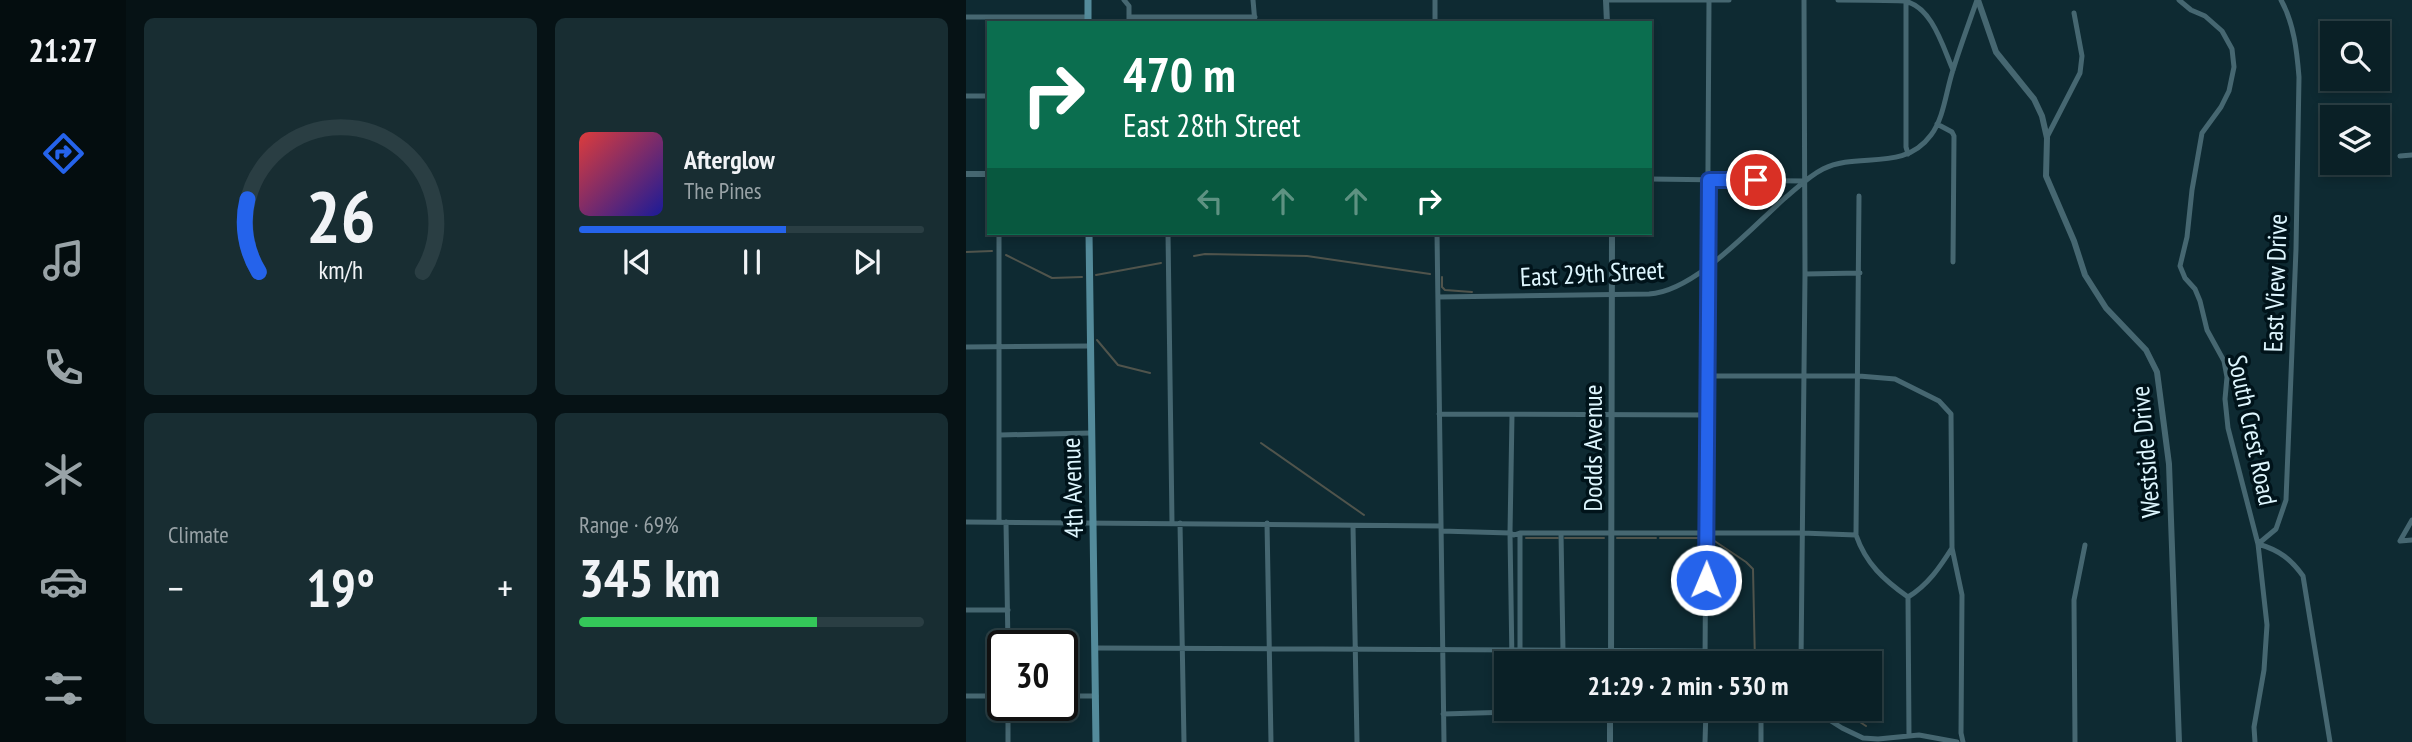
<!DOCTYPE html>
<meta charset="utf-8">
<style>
:root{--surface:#0a2026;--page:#182d32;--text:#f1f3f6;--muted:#99a3a7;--line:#2a3e43;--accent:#2563eb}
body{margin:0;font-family:"PT Sans Narrow",sans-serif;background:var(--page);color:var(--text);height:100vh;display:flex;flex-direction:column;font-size:26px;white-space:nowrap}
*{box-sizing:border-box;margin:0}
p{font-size:23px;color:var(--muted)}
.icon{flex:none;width:38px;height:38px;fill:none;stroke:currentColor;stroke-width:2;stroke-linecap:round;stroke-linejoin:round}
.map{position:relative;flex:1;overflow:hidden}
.panel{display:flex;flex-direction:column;gap:18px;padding:18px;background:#061215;width:840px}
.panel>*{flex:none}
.banner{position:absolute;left:21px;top:21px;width:665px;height:214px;border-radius:0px;box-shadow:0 4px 10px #0003,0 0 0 2px var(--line);background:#0b6e4f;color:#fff;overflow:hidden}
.tools{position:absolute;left:1354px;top:21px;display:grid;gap:14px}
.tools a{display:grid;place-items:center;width:70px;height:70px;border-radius:0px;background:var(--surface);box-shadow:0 4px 10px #0003,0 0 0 2px var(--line);font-size:35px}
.speed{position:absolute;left:21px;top:630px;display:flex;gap:14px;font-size:35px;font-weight:700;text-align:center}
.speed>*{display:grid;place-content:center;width:91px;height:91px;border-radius:50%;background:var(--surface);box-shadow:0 4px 10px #0003,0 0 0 2px var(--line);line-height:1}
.speed .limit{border:4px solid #111;border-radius:10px;background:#fff;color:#111}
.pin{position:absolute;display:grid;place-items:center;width:60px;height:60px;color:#fff;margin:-30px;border:4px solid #fff;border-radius:50%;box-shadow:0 2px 7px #0007}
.me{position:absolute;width:77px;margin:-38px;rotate:1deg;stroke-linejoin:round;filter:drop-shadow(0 0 5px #0008)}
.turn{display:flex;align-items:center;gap:24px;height:147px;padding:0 21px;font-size:32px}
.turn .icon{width:91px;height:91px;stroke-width:2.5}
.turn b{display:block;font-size:49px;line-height:60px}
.lanes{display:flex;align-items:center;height:66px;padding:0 21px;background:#0003;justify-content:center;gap:35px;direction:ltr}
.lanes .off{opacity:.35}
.big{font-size:52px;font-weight:600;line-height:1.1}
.panel .widget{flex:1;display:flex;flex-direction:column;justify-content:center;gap:10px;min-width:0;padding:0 24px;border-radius:10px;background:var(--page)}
.panel .dial{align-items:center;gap:0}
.dial svg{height:182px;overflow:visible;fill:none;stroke:var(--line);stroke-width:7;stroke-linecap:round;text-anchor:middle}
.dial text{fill:var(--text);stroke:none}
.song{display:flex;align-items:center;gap:21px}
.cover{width:84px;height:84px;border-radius:10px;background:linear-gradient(135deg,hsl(0 70% 55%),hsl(240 70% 35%))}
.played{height:7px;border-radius:4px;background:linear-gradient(90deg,var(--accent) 60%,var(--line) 60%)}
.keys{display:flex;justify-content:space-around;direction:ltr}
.heat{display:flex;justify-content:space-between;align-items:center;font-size:38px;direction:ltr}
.charge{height:10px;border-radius:5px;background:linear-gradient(90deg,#34c759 69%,var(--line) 0)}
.panel .tiles{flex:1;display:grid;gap:18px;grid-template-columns:repeat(2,1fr)}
.trip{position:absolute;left:528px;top:651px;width:388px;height:70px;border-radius:0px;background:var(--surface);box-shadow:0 4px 10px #0003,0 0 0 2px var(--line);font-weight:600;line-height:70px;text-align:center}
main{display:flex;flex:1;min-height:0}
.tabs{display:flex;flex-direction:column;width:126px;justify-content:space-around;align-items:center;background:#040d0f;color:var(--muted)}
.tabs .icon{width:49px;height:49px}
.tabs .selected{color:var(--accent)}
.tabs b{font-size:32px;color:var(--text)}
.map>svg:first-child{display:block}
</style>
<main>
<nav class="tabs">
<b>21:27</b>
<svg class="icon selected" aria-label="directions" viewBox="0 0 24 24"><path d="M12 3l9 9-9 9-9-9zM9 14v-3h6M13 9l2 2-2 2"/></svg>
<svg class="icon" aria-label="music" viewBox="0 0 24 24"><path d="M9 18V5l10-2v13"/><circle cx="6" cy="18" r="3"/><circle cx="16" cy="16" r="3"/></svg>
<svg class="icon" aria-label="phone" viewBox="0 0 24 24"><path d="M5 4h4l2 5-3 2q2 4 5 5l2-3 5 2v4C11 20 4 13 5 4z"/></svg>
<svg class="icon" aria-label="climate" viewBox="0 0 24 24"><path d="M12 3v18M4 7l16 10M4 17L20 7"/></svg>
<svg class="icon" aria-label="car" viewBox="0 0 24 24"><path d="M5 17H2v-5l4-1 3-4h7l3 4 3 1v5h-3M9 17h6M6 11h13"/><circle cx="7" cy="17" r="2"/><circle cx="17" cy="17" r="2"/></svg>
<svg class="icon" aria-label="filters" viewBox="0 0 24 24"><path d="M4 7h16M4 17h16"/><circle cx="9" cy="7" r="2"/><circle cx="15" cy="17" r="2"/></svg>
</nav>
<section class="panel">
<div class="tiles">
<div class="widget dial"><svg viewBox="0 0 100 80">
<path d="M14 69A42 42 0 1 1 86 69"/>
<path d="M14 69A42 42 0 0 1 9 37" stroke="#2563eb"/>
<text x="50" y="56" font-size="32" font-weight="700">26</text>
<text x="50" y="72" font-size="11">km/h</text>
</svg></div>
<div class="widget">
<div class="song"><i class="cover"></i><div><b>Afterglow</b><p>The Pines</p></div></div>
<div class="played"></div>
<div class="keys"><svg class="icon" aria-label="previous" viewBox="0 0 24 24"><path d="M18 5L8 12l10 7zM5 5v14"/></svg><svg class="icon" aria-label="pause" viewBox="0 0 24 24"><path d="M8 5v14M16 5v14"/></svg><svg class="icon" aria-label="next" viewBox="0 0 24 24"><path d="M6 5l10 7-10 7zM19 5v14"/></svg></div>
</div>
<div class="widget"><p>Climate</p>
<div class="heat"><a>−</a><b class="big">19°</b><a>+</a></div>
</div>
<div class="widget"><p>Range · 69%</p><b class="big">345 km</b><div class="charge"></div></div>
</div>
</section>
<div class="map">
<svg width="1446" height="742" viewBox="0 0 1446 742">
<rect width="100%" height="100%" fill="#0e2a32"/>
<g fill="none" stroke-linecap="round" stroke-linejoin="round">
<path stroke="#50544c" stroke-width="2" d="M0,252L26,251
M40,255L86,278L116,277
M228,256L239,254L341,256L464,274
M130,275L195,263
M476,277V287L479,290L506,292
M131,340L152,365L184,373
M295,443L398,515
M560,538H592
M599,538H638
M651,538H690
M694,538H734
M744,538L780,562L787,569L789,663
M874,709L900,726"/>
<path stroke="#466771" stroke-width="5" d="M158,0L163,6V23
M287,0L289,23
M640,0H763
M872,0C893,0 917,0 938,1C966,6 977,47 987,70
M1213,0L1225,10L1239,16L1256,31L1266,49L1268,67L1263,91L1255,107L1236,133L1226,190L1221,237L1214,266L1219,278L1229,289L1234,301L1241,330L1258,361L1261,377L1259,399L1262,428L1292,544L1301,625L1298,670L1288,727L1289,742
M1315,0C1328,23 1331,52 1333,77L1330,249L1320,500L1310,529L1292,544C1313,550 1325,559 1337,576L1364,742
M940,1V147L942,154
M0,17H122
M164,17H289
M469,23V0
M0,96H23
M971,124L986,132L988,136L987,262
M1081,137L1114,73L1116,56L1108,13
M1434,156L1446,155
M684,179L839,181
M893,196L890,535C900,564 918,580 942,597
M33,233V522
M202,233L206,523
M471,233L478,742
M839,274L894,273
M472,297L683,294C729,291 784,229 819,198C831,188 843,176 857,169C892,151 937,173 965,135C978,118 980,91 987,70C994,47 1003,23 1011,0
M0,347L124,346
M741,376H893L929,379L973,401L985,414L986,548L996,595L995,733L997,742
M473,414L741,415
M34,435L125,433
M1446,520L1434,541L1446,540
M0,522L475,526
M40,522L42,646
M214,523L218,742
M301,523L305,742
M387,526L391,742
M475,531L544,533L548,535L554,533H836L890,535
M554,533V651
M595,533L597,651
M942,597L943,736
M942,597C962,585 974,567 986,548
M0,610H42
M130,648L739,651
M546,663L544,533L546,415
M739,663L743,0
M835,663L839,274L838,0
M0,696H37
M96,696H130
M42,705V742
M795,709V742
M846,709L876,728L897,738L912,739L953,735L991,742
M477,714L546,712V709
M739,742L740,709
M1109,742L1108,600L1119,545"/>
<path stroke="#466771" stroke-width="6" d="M640,0L641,23
M1012,0L1030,52L1068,99L1076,116L1081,138L1080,176L1108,241L1119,275L1140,308L1180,350L1191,372L1203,464L1213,742
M0,174H23
M645,663L646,233
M644,742V709"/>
<path stroke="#548b9b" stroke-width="7" d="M122,0V23
M123,233L130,742"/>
</g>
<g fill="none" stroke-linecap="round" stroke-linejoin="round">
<g stroke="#184099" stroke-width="18">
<path id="route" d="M740,580L743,180H790"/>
</g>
<use href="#route" stroke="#2563eb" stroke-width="12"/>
</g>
<g text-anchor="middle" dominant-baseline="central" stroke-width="7" stroke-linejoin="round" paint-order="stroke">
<g font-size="26" fill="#def6fe" stroke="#00131a">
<text transform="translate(626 273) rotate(-3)">East 29th Street</text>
<text transform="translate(1309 283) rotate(-88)">East View Drive</text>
<text transform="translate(1287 430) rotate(78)">South Crest Road</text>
<text transform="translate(626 448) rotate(-90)">Dodds Avenue</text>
<text transform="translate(1179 452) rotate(-95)">Westside Drive</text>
<text transform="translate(106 488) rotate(-92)">4th Avenue</text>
</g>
</g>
</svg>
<div class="tools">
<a><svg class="icon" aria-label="search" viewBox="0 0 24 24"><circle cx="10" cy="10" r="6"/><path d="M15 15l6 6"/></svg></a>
<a><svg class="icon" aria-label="layers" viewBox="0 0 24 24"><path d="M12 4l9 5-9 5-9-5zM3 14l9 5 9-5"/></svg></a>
</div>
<div class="speed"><div class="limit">30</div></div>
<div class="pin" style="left:790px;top:180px;background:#d93025"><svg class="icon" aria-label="arrive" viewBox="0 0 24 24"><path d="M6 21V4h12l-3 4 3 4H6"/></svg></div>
<svg class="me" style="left:740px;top:580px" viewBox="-20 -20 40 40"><circle r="17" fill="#2563eb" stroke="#fff" stroke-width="3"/><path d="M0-11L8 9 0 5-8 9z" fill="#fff"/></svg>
<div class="trip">21:29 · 2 min · 530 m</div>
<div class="banner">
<div class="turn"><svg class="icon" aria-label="right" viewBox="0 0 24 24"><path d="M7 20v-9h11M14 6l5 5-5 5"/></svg><div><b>470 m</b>East 28th Street</div></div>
<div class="lanes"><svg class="icon off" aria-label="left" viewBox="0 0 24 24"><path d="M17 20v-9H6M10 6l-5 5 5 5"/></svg><svg class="icon off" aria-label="ahead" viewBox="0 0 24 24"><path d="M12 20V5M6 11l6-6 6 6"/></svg><svg class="icon off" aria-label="ahead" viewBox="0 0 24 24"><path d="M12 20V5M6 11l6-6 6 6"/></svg><svg class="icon" aria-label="right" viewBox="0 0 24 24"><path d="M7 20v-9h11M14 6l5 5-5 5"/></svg></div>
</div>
</div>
</main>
